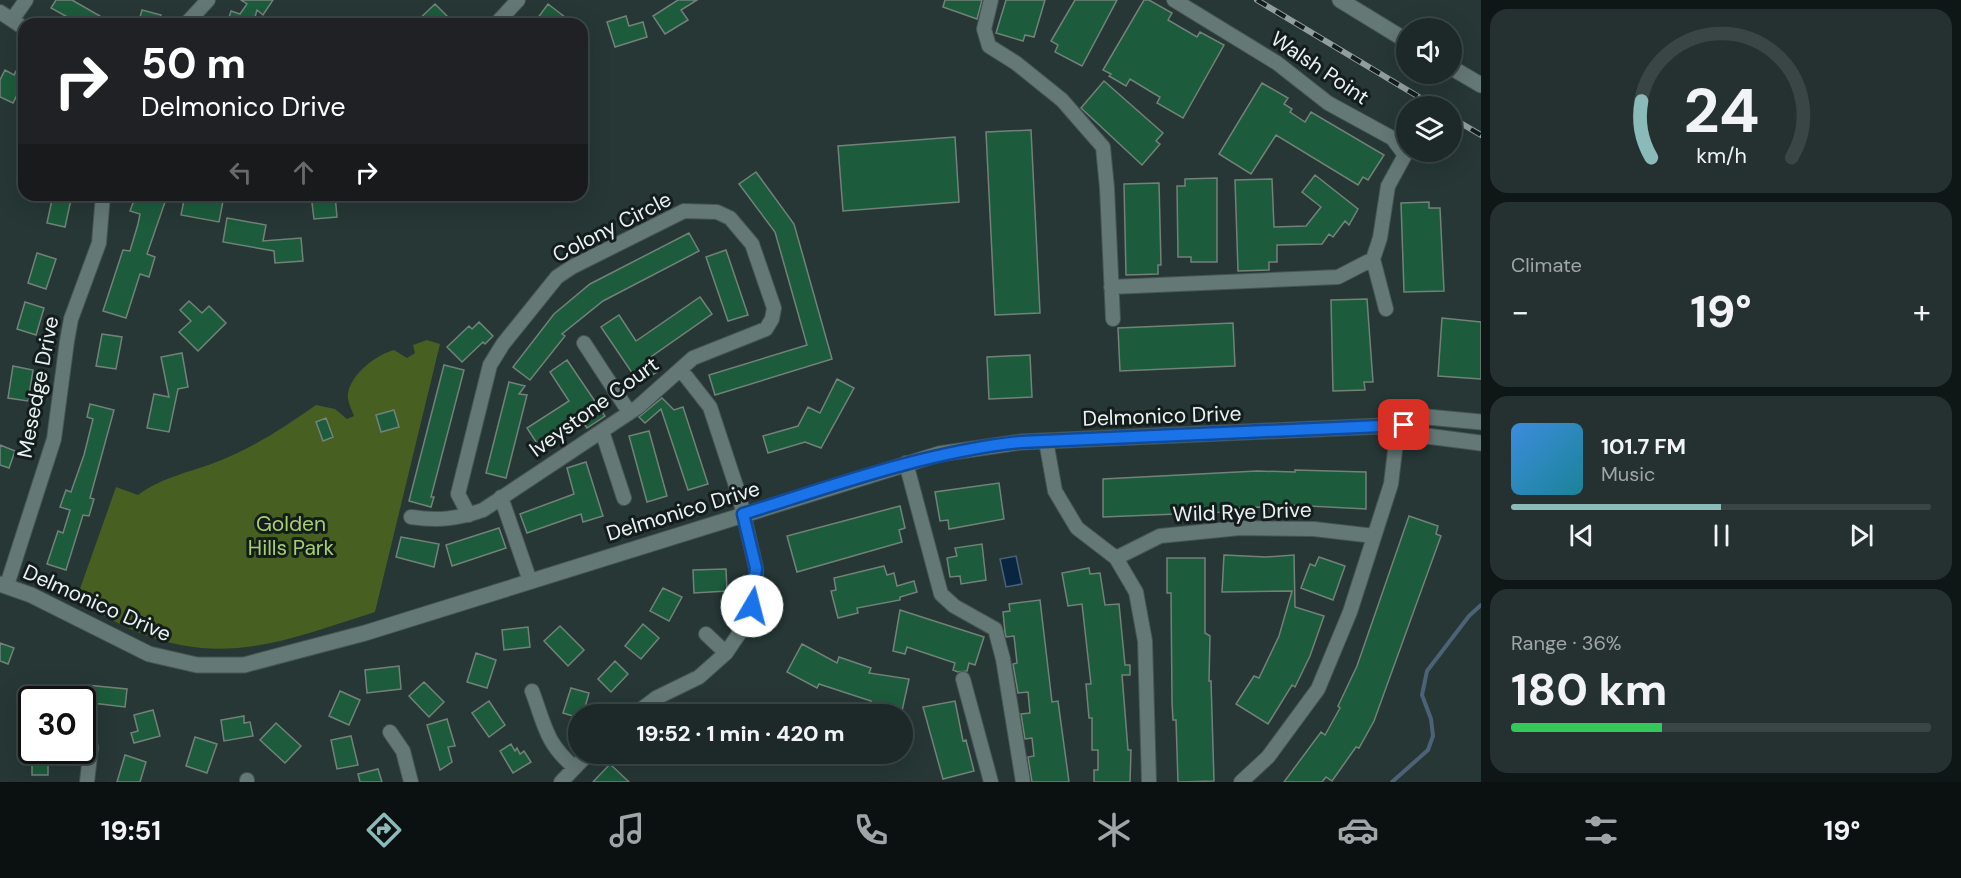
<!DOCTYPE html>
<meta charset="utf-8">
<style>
:root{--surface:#1c2928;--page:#253130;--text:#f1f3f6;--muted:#a0a6a8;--line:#3a4545;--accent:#8bbbb9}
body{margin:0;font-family:"DM Sans",sans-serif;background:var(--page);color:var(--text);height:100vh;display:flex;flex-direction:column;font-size:22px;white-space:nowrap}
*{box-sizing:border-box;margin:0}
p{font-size:20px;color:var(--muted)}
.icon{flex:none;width:33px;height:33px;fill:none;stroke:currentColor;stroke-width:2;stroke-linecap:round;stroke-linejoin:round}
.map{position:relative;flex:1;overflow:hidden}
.drawer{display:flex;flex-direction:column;gap:9px;padding:9px;background:#0f1716;width:480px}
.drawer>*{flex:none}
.top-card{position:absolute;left:18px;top:18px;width:570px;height:183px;border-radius:18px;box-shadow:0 6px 24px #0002,0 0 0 2px var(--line);background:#202124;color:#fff;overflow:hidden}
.buttons{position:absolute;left:1396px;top:18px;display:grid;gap:12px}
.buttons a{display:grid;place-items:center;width:66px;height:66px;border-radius:50%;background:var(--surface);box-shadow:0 6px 24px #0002,0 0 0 2px var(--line);font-size:30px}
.speed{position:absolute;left:18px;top:686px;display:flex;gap:12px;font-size:30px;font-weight:700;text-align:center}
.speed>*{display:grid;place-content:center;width:78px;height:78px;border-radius:50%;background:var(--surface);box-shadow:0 6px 24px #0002,0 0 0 2px var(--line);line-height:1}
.speed .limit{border:3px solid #111;border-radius:9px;background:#fff;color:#111}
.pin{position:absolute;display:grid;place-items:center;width:51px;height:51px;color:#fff;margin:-26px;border-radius:12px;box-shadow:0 3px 9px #0006}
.me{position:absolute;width:66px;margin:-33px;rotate:8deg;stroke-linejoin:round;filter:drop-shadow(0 0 4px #0008)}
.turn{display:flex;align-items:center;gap:21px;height:126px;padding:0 24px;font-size:27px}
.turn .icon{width:78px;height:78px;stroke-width:2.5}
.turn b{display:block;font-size:42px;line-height:51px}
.lanes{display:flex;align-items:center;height:57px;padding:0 24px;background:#0003;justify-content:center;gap:30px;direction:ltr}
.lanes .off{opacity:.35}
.big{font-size:45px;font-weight:800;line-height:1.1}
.drawer .widget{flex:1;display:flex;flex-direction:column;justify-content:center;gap:9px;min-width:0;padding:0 21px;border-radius:18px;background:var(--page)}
.drawer .dial{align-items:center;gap:0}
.dial svg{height:156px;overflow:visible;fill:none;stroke:var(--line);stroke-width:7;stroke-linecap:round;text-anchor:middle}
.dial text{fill:var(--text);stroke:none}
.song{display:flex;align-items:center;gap:18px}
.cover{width:72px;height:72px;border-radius:9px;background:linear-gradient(135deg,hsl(210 70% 55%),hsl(190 70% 35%))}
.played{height:6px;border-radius:3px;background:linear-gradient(90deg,var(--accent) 50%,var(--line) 50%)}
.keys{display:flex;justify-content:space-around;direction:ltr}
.heat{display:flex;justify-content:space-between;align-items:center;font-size:33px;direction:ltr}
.charge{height:9px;border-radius:4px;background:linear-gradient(90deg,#34c759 36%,var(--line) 0)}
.trip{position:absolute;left:568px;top:704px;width:345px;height:60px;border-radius:30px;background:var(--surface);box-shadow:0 6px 24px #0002,0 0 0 2px var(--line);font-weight:800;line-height:60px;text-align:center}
.dock{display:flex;height:96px;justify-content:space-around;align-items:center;background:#0b1010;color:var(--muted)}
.dock .icon{width:42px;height:42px}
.dock .on{color:var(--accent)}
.dock b{font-size:27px;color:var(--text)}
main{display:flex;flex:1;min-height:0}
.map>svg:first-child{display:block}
</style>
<main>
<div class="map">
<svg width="1481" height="782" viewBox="0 0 1481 782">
<rect width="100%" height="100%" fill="#263736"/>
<path fill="#475f20" d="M427,340L440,344L375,612C292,638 229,667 142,634C119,625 97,611 76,600L116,487L138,495C162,477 191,472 219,461C254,447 285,427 316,405L335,409L347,419L354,416C351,408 347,401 348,393C352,373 376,355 394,350L407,358L415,353L413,345Z"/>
<path fill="#092540" stroke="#4c6375" stroke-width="1.5" d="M1016,556L1022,584L1006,587L1000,559Z"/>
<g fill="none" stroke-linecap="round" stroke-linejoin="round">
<path stroke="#4c6375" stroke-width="4" d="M1392,782L1428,750L1433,736L1431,719L1422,695L1427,671L1469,616L1481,605"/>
</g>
<path fill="#1c5b3c" stroke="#738279" stroke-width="1.5" d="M56,0H72L100,16L96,24H80L51,8Z
M241,0H273L263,15L257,10L253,24H227L231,11L240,14L247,4Z
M678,0H697L681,10L688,20L665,34L653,16Z
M945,0H982L977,19L943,7Z
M1006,0H1045L1034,37L1025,35L1023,41L996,33Z
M1075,0H1117L1082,66L1055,52L1058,45L1051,41Z
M1144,0H1149L1172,13L1168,20L1197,37L1200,32L1224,45L1183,118L1157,103L1160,97L1153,93L1130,79L1126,86L1109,76L1111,74L1103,70Z
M435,4L448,17L441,24H414Z
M548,4L574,24H544L537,19Z
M142,10L161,15L158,24H138Z
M626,16L629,26L643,22L647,37L615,47L607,22Z
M24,56V81L13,103L0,97V80L5,70L14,75Z
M1104,81L1163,133L1156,141L1160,144L1142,165L1081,108Z
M1262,83L1288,98L1284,104L1292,109L1290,112L1305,122L1311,112L1384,155L1368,180L1363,177L1358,185L1276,135L1251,174L1219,154Z
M1031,130L1040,313L995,315L986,132Z
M955,137L959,202L843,211L838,146Z
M756,172L794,224L832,359L715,395L709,375L807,345L775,232L739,184Z
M1315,175L1358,209L1349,225L1345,221L1333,237L1329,234L1322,244L1277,245V262H1269V270L1238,271L1235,180L1272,179L1274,227L1306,226L1321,207L1302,192Z
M1217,178V262H1191V257H1178L1177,186H1185V179Z
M1159,183L1161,265H1158V274L1126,275L1124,184Z
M53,195H72L65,227L47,223Z
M136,195H147L165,202L147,254L155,257L149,277L140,274L126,318L103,311L123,250L130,251L138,224L140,214L130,211Z
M185,195L224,196L219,222L181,215Z
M311,195H335L337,217L314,219Z
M1429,202V208H1440L1444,291L1404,292L1401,203Z
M227,218L266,225L263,241L301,238L303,261L275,263L274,251L223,242Z
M689,233L699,251L603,301L562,334L565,336L530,380L513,367L554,314L590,284Z
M726,250L748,315L728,321L706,257Z
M37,253L56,259L46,289L28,283Z
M700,297L712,314L648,359L657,372L639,383L601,327L619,315L636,341Z
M1367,299L1373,382H1364L1365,390L1333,391L1331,300Z
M189,301L202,313L209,306L226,323L198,351L179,332L191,321L180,310Z
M25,302L44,308L36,335L17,329Z
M1442,318L1481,322V379L1438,376Z
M479,322L493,336L485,344L483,342L462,362L447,347L469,326L472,329Z
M1233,323L1235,366L1120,371L1118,328Z
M102,334L122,337L116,369L96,366Z
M182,353L188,387L178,389L169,432L147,428L154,394L169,397L161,357Z
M1030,355L1032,397L989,399L987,357Z
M567,360L605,416L587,428L581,419L540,448L527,428L569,401L550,372Z
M444,365L464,370L431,497H434L431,507L409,501Z
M13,366L33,370L28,401L8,398Z
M837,379L854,388L821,448L805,442L768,453L763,436L798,426L808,407L820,413Z
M509,382L525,386L519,394L527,395L506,478L486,473Z
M662,398L674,410L683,407L708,484L688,490L661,409L645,423L639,417Z
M90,404L114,410L90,498L94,499L89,516L83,515L66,570L47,564L58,531L63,533L70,510L60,507L66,490L71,492L84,455L93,419L87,417Z
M394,410L399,427L381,432L376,415Z
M326,418L333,437L323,441L316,422Z
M649,431L667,496L647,502L629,436Z
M0,445L15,451L9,468L0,465Z
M586,462L603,516L583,522L581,514L527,533L520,514L574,494L567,468Z
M1295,470L1366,472V509L1290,505V509L1256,507L1226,509V512L1103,517V479L1257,471L1295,472Z
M999,483L1004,519L949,529L948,520L940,521L935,492Z
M900,506L905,528L899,530L902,542L797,572L787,536Z
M1409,516L1438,526L1436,534L1441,536L1374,721L1359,748L1356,747L1332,781L1326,777L1322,782H1284L1321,732L1325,735L1340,708L1338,706L1357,666Z
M499,528L506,548L452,566L446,545Z
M401,537L439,544L434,567L396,557Z
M982,544L986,580L961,584L960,576L950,577L947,558L957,556L955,548Z
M1224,555L1266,557L1294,555L1295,607L1324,616L1310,656L1295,687L1292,685L1268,724L1236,704L1254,676L1259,678L1279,636L1292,591L1222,592Z
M1319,557L1345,566L1333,600L1301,588L1310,564L1315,566Z
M1167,558H1205V633L1210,636L1209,681H1211L1214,781L1178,782L1176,720H1173L1172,702L1171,593H1167Z
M884,566L887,575L894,573L897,586L914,581L917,592L900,597V600L857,608L858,613L838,618L831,591L836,590L834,578Z
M1089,568L1090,574L1100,573L1105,605L1119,604L1125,665H1130V675H1122L1128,750H1131L1130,782H1094V770H1098V750H1092V718H1089L1086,684H1091L1082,604L1068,606L1062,573Z
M726,569L727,591L694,593L693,570Z
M663,588L682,597L669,621L650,611Z
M1040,600L1052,702L1058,701L1069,782H1032L1028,757L1034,756L1032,738L1025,739L1021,714L1030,713L1028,692L1018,693L1013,664L1017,663L1014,636L1006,637L1005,632L1003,612L1010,611L1009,604Z
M900,610L984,637L975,665L969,663L967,671L958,672L953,670L955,663L907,647L905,654L893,651Z
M643,624L659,638L641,659L625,646Z
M560,626L584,650L568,666L544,641Z
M528,627L530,647L504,650L502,630Z
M0,643L14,648L8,664L0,661Z
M802,644L837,663L839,657L871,668L869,673L909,679L902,711L870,705L871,701L819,684L817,688L787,672Z
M476,653L496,660L487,688L467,682Z
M615,661L628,674L611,692L598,679Z
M399,666L401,689L367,693L365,670Z
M424,682L444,702L429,717L409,696Z
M86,685L127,689L125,707L84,702Z
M571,688L589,693L583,714H579V718L563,713Z
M340,691L360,700L349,725L329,716Z
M489,701L505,725L489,737L472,713Z
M955,701L963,741L966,740L974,771L943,779L923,707Z
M153,710L160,736L134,743L131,733L138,731L134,715Z
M244,716V723L250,722L253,736L224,741L221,720Z
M447,719L455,746L448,747L452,762L440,770L427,725Z
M276,723L301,746L285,763L260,740Z
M351,736L358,765L337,769L331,740Z
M195,737L217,744L207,773L186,766Z
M511,744L515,751L517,748L520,754L524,751L531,762L513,773L500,751Z
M23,750H48V775H32V762L23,763Z
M125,755L146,762L140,782H117Z
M610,764L629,782H593Z
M378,769L382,782H360L358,774Z"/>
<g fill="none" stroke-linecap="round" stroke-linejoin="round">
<g stroke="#475654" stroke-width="16">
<path id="minor" d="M991,0L984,29L989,46L1016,63L1062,100L1103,147L1107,188L1113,319
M1174,0L1277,63L1328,103L1392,138L1405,155L1388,186L1380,238L1373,259L1386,309
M0,12L24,28
M12,20L26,0
M186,24L208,0
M496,24L518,0
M1111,287L1338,277L1373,259
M584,343L629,412
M602,431L624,498
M1046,441L1055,491L1077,528L1116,558L1136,592L1145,641L1149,782
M906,463L941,594L954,606L995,629L1003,659L1023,782
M501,497L530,581
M411,517C438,521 458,519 483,510L638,407L693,358L766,329L772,319L774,308L752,244L730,218L717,212L684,211L572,267L557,277L503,344L490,365L458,494L469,515
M1116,558L1160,536L1240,528L1314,529L1374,536
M7,585L54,439L67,341L71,319L99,243L103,195
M706,634L726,653
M963,679L991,782
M532,691C545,725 545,742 574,767
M635,714L656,698L699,677L726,653L745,625L756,587V568L739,495L710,407L681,370
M390,732L403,751L411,782
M87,782L91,747
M247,782V780
M561,782L589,753
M1241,782L1268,757L1318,689L1350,612L1391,484L1398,426"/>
</g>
<g stroke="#475654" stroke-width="17">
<path id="tertiary" d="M1340,0L1407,41
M1452,68L1481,85
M1404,425L1419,435L1481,443
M0,584L31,595L149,654L197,665H244L365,633L939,454L1021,442L1404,425L1417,416L1481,422"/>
</g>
<use href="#minor" stroke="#647876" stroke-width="14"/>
<use href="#tertiary" stroke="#647876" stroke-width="15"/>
<g stroke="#919e9d" stroke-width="6">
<path id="rail" d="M1257,0L1434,106
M1452,118L1481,135"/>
</g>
<use href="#rail" stroke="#151d1c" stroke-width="4" stroke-dasharray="11" stroke-linecap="butt"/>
</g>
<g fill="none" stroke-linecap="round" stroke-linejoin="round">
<g stroke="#114b97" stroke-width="15">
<path id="route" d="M752,606L756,568L743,514C835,485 925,452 1021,442L1404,425"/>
</g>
<use href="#route" stroke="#1a73e8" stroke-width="10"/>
</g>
<g text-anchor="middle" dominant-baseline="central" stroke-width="6" stroke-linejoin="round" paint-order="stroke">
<g font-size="21" fill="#e8f3f2" stroke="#151d1c">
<text transform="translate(1320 68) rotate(34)">Walsh Point</text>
<text transform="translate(612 227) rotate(-27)">Colony Circle</text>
<text transform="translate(38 387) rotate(-79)">Mesedge Drive</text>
<text transform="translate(594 407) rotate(-36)">Iveystone Court</text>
<text transform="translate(1162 416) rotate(-2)">Delmonico Drive</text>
<text transform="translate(683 511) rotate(-17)">Delmonico Drive</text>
<text transform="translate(1242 512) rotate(-2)">Wild Rye Drive</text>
<text transform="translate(97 603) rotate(24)">Delmonico Drive</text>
</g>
<g font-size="21" fill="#a7d06f" stroke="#151d1c">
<text x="291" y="524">Golden<tspan x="291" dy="24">Hills Park</tspan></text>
</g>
</g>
</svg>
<div class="buttons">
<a><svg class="icon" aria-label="sound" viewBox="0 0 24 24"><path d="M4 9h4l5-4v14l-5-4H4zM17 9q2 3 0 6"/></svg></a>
<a><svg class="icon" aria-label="layers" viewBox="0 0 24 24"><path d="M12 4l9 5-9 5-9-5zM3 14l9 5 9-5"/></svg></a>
</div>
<div class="speed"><div class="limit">30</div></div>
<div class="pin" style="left:1404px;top:425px;background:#d93025"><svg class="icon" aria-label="arrive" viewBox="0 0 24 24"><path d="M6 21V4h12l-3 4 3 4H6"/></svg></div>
<svg class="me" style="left:752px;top:606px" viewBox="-20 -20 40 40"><circle r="19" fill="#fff"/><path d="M0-13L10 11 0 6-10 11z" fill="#1a73e8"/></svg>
<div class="trip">19:52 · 1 min · 420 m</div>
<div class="top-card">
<div class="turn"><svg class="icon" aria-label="right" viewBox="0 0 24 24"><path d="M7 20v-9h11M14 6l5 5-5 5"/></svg><div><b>50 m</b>Delmonico Drive</div></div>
<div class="lanes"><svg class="icon off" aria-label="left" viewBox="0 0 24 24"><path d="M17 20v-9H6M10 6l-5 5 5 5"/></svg><svg class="icon off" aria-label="ahead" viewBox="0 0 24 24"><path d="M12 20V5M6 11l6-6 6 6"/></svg><svg class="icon" aria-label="right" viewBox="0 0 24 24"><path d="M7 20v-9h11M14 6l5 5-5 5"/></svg></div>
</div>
</div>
<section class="drawer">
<div class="widget dial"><svg viewBox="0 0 100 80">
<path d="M14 69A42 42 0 1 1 86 69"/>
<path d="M14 69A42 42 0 0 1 9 40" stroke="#8bbbb9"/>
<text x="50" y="56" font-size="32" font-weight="700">24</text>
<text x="50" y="72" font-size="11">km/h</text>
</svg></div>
<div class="widget"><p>Climate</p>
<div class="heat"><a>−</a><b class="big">19°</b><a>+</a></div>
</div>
<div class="widget">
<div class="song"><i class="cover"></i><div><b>101.7 FM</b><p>Music</p></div></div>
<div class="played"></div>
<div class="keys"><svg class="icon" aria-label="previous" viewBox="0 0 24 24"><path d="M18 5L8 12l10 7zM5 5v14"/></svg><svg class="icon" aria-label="pause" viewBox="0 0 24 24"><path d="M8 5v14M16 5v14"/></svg><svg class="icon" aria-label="next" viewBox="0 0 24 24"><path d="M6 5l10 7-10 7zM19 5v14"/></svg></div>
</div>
<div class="widget"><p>Range · 36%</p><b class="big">180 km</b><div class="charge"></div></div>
</section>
</main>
<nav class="dock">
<b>19:51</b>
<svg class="icon on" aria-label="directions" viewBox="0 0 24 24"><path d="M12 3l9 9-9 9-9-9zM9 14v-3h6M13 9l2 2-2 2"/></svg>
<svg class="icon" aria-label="music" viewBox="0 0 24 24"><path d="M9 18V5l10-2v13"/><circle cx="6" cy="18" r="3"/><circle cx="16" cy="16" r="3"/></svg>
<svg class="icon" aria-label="phone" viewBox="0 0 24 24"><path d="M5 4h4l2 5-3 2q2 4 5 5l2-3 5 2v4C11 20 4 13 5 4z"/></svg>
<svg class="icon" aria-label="climate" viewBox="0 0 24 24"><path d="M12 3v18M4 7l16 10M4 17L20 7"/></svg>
<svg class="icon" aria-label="car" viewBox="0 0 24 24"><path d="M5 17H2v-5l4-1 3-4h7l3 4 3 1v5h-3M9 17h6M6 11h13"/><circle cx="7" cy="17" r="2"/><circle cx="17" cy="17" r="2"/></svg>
<svg class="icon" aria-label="filters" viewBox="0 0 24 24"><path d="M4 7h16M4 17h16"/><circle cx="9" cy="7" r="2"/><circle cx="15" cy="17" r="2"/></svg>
<b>19°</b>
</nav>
